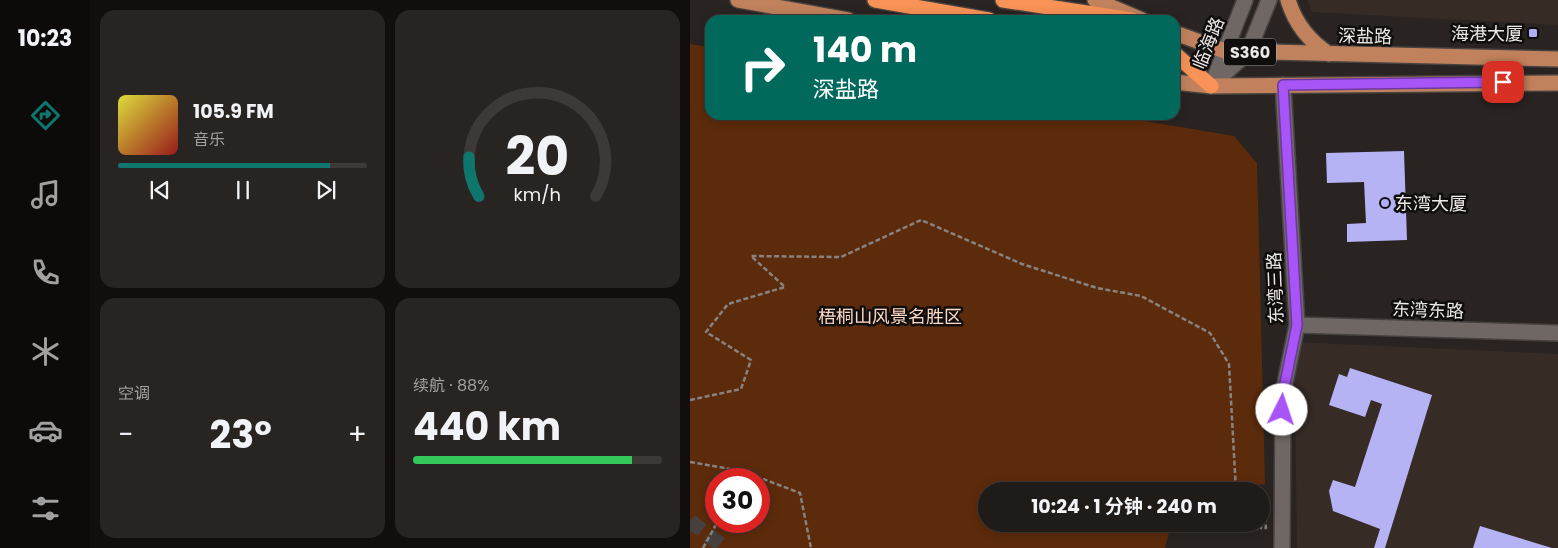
<!DOCTYPE html>
<html lang="zh">
<meta charset="utf-8">
<style>
:root{--surface:#1f1b19;--page:#272422;--text:#f1f3f6;--muted:#a1a1a2;--line:#3c3938;--accent:#0f766e}
body{margin:0;font-family:Poppins,"Noto Sans SC",sans-serif;background:var(--page);color:var(--text);height:100vh;display:flex;flex-direction:column;font-size:19px;white-space:nowrap}
*{box-sizing:border-box;margin:0}
p{font-size:16px;color:var(--muted)}
.icon{flex:none;width:28px;height:28px;fill:none;stroke:currentColor;stroke-width:2;stroke-linecap:round;stroke-linejoin:round}
.map{position:relative;flex:1;overflow:hidden}
.panel{display:flex;flex-direction:column;gap:10px;padding:10px;background:#110f0e;width:600px}
.panel>*{flex:none}
.hud{position:absolute;left:15px;top:15px;width:475px;height:105px;border-radius:15px;box-shadow:0 2px 12px #0003,0 0 0 1px var(--line);background:#00695c;color:#fff;overflow:hidden}
.speed{position:absolute;left:15px;top:468px;display:flex;gap:10px;font-size:25px;font-weight:700;text-align:center}
.speed>*{display:grid;place-content:center;width:65px;height:65px;border-radius:50%;background:var(--surface);box-shadow:0 2px 12px #0003,0 0 0 1px var(--line);line-height:1}
.speed .limit{border:8px solid #d22;background:#fff;color:#111}
.pin{position:absolute;display:grid;place-items:center;width:42px;height:42px;color:#fff;margin:-21px;border-radius:10px;box-shadow:0 2px 8px #0006}
.me{position:absolute;width:55px;margin:-28px;rotate:4deg;stroke-linejoin:round;filter:drop-shadow(0 0 4px #0008)}
.turn{display:flex;align-items:center;gap:18px;height:105px;padding:0 25px;font-size:22px}
.turn .icon{width:65px;height:65px;stroke-width:2.5}
.turn b{display:block;font-size:35px;line-height:42px}
.big{font-size:38px;font-weight:700;line-height:1.1}
.panel .card{flex:1;display:flex;flex-direction:column;justify-content:center;gap:8px;min-width:0;padding:0 18px;border-radius:15px;background:var(--page)}
.panel .dial{align-items:center;gap:0}
.dial svg{height:130px;overflow:visible;fill:none;stroke:var(--line);stroke-width:7;stroke-linecap:round;text-anchor:middle}
.dial text{fill:var(--text);stroke:none}
.song{display:flex;align-items:center;gap:15px}
.cover{width:60px;height:60px;border-radius:8px;background:linear-gradient(135deg,hsl(60 70% 55%),hsl(0 70% 35%))}
.played{height:5px;border-radius:2px;background:linear-gradient(90deg,var(--accent) 85%,var(--line) 85%)}
.keys{display:flex;justify-content:space-around;direction:ltr}
.heat{display:flex;justify-content:space-between;align-items:center;font-size:28px;direction:ltr}
.charge{height:8px;border-radius:4px;background:linear-gradient(90deg,#34c759 88%,var(--line) 0)}
.panel .tiles{flex:1;display:grid;gap:10px;grid-template-columns:repeat(2,1fr)}
.trip{position:absolute;left:288px;top:482px;width:292px;height:50px;border-radius:25px;background:var(--surface);box-shadow:0 2px 12px #0003,0 0 0 1px var(--line);font-weight:700;line-height:50px;text-align:center}
main{display:flex;flex:1;min-height:0}
.tab-bar{display:flex;flex-direction:column;width:90px;justify-content:space-around;align-items:center;background:#0c0b0a;color:var(--muted)}
.tab-bar .icon{width:35px;height:35px}
.tab-bar .current{color:var(--accent)}
.tab-bar b{font-size:22px;color:var(--text)}
.map>svg:first-child{display:block}
</style>
<main>
<nav class="tab-bar">
<b>10:23</b>
<svg class="icon current" aria-label="directions" viewBox="0 0 24 24"><path d="M12 3l9 9-9 9-9-9zM9 14v-3h6M13 9l2 2-2 2"/></svg>
<svg class="icon" aria-label="music" viewBox="0 0 24 24"><path d="M9 18V5l10-2v13"/><circle cx="6" cy="18" r="3"/><circle cx="16" cy="16" r="3"/></svg>
<svg class="icon" aria-label="phone" viewBox="0 0 24 24"><path d="M5 4h4l2 5-3 2q2 4 5 5l2-3 5 2v4C11 20 4 13 5 4z"/></svg>
<svg class="icon" aria-label="climate" viewBox="0 0 24 24"><path d="M12 3v18M4 7l16 10M4 17L20 7"/></svg>
<svg class="icon" aria-label="car" viewBox="0 0 24 24"><path d="M5 17H2v-5l4-1 3-4h7l3 4 3 1v5h-3M9 17h6M6 11h13"/><circle cx="7" cy="17" r="2"/><circle cx="17" cy="17" r="2"/></svg>
<svg class="icon" aria-label="filters" viewBox="0 0 24 24"><path d="M4 7h16M4 17h16"/><circle cx="9" cy="7" r="2"/><circle cx="15" cy="17" r="2"/></svg>
</nav>
<section class="panel">
<div class="tiles">
<div class="card">
<div class="song"><i class="cover"></i><div><b>105.9 FM</b><p>音乐</p></div></div>
<div class="played"></div>
<div class="keys"><svg class="icon" aria-label="previous" viewBox="0 0 24 24"><path d="M18 5L8 12l10 7zM5 5v14"/></svg><svg class="icon" aria-label="pause" viewBox="0 0 24 24"><path d="M8 5v14M16 5v14"/></svg><svg class="icon" aria-label="next" viewBox="0 0 24 24"><path d="M6 5l10 7-10 7zM19 5v14"/></svg></div>
</div>
<div class="card dial"><svg viewBox="0 0 100 80">
<path d="M14 69A42 42 0 1 1 86 69"/>
<path d="M14 69A42 42 0 0 1 8 45" stroke="#0f766e"/>
<text x="50" y="56" font-size="32" font-weight="700">20</text>
<text x="50" y="72" font-size="11">km/h</text>
</svg></div>
<div class="card"><p>空调</p>
<div class="heat"><a>−</a><b class="big">23°</b><a>+</a></div>
</div>
<div class="card"><p>续航 · 88%</p><b class="big">440 km</b><div class="charge"></div></div>
</div>
</section>
<div class="map">
<svg width="868" height="548" viewBox="0 0 868 548">
<rect width="100%" height="100%" fill="#292421"/>
<path fill="#362b25" d="M617,0H868V25L622,12Z
M604,342L868,354V548H607Z"/>
<path fill="#5c2b0b" fill-rule="evenodd" d="M0,44L20,47V115H419L544,136L567,163L575,484L532,491H296V524H523V527L481,525L475,548H0ZM26,479H69V521H26Z"/>
<path fill="#b5b3f4" d="M714,151L717,240L657,242V224L676,223L674,182L637,183L636,153Z
M660,368L742,395L695,548H684L690,529L643,511L639,491L643,480L665,487L692,404L681,400L675,417L639,405L649,374L657,377Z
M790,526L862,548H783Z"/>
<g fill="none" stroke-linecap="round" stroke-linejoin="round">
<path stroke="#46413f" stroke-width="15" stroke-dasharray="15 8" stroke-linecap="butt" d="M0,521L35,548"/>
<g stroke="#464240" stroke-width="18">
<path id="minor" d="M523,82L555,0
M521,86L558,52L579,0
M607,325L868,333
M592,548L593,393L607,325L593,85"/>
</g>
<g stroke="#464240" stroke-width="18">
<path id="major" d="M48,0L158,20
M405,0L452,20
M598,0C605,23 619,41 639,54
M485,33L535,51L868,59
M485,82L521,86L868,83"/>
</g>
<g stroke="#464240" stroke-width="18">
<path id="highway" d="M185,0L299,20
M313,0L442,20
M485,54L521,86"/>
</g>
<path stroke="#888381" stroke-width="2.5" stroke-dasharray="5 2.5" stroke-linecap="butt" d="M0,400L51,389L61,360L16,332L38,304L95,287L61,256L151,257L231,220L332,264L407,288L451,296L520,333L539,364L546,491
M0,462L52,471L110,493L121,548
M37,468L40,479
M562,524L563,529H567V524
M571,524V528H576L575,517H578
M13,548L28,521"/>
<use href="#minor" stroke="#6e6764" stroke-width="15"/>
<use href="#major" stroke="#c1815c" stroke-width="15"/>
<use href="#highway" stroke="#f89256" stroke-width="15"/>
</g>
<g fill="none" stroke-linecap="round" stroke-linejoin="round">
<g stroke="#6d37a1" stroke-width="12">
<path id="route" d="M592,410L593,393L607,325L593,85L813,82"/>
</g>
<use href="#route" stroke="#a855f7" stroke-width="9"/>
</g>
<g fill="#b0adfa" stroke="#100e0d" stroke-width="2">
<rect x="838" y="28" width="10" height="10" rx="2.5"/>
<circle cx="695" cy="203" r="5"/>
</g>
<g text-anchor="middle" dominant-baseline="central" stroke-width="5" stroke-linejoin="round" paint-order="stroke">
<rect fill="#100e0d" stroke="#aaa7a5" stroke-width="1" x="534" y="38.5" width="52" height="27" rx="4"/>
<g font-size="16" font-weight="bold" fill="#ece8e6">
<text x="560" y="52">S360</text>
</g>
<g font-size="18" fill="#ece8e6" stroke="#100e0d" text-anchor="end">
<text x="833" y="33">海港大厦</text>
<text x="705" y="203" text-anchor="start">东湾大厦</text>
</g>
<g font-size="18" fill="#ece8e6" stroke="#100e0d">
<text transform="translate(675 36) rotate(1)">深盐路</text>
<text transform="translate(518 43) rotate(-68)">临海路</text>
<text transform="translate(585 288) rotate(-92)">东湾三路</text>
<text transform="translate(738 310) rotate(2)">东湾东路</text>
</g>
<g font-size="18" fill="#fdd8c4" stroke="#100e0d">
<text x="200" y="316">梧桐山风景名胜区</text>
</g>
</g>
</svg>
<div class="speed"><div class="limit">30</div></div>
<div class="pin" style="left:813px;top:82px;background:#d93025"><svg class="icon" aria-label="arrive" viewBox="0 0 24 24"><path d="M6 21V4h12l-3 4 3 4H6"/></svg></div>
<svg class="me" style="left:592px;top:410px" viewBox="-20 -20 40 40"><circle r="19" fill="#fff"/><path d="M0-13L10 11 0 6-10 11z" fill="#a855f7"/></svg>
<div class="trip">10:24 · 1 分钟 · 240 m</div>
<div class="hud">
<div class="turn"><svg class="icon" aria-label="right" viewBox="0 0 24 24"><path d="M7 20v-9h11M14 6l5 5-5 5"/></svg><div><b>140 m</b>深盐路</div></div>
</div>
</div>
</main>
